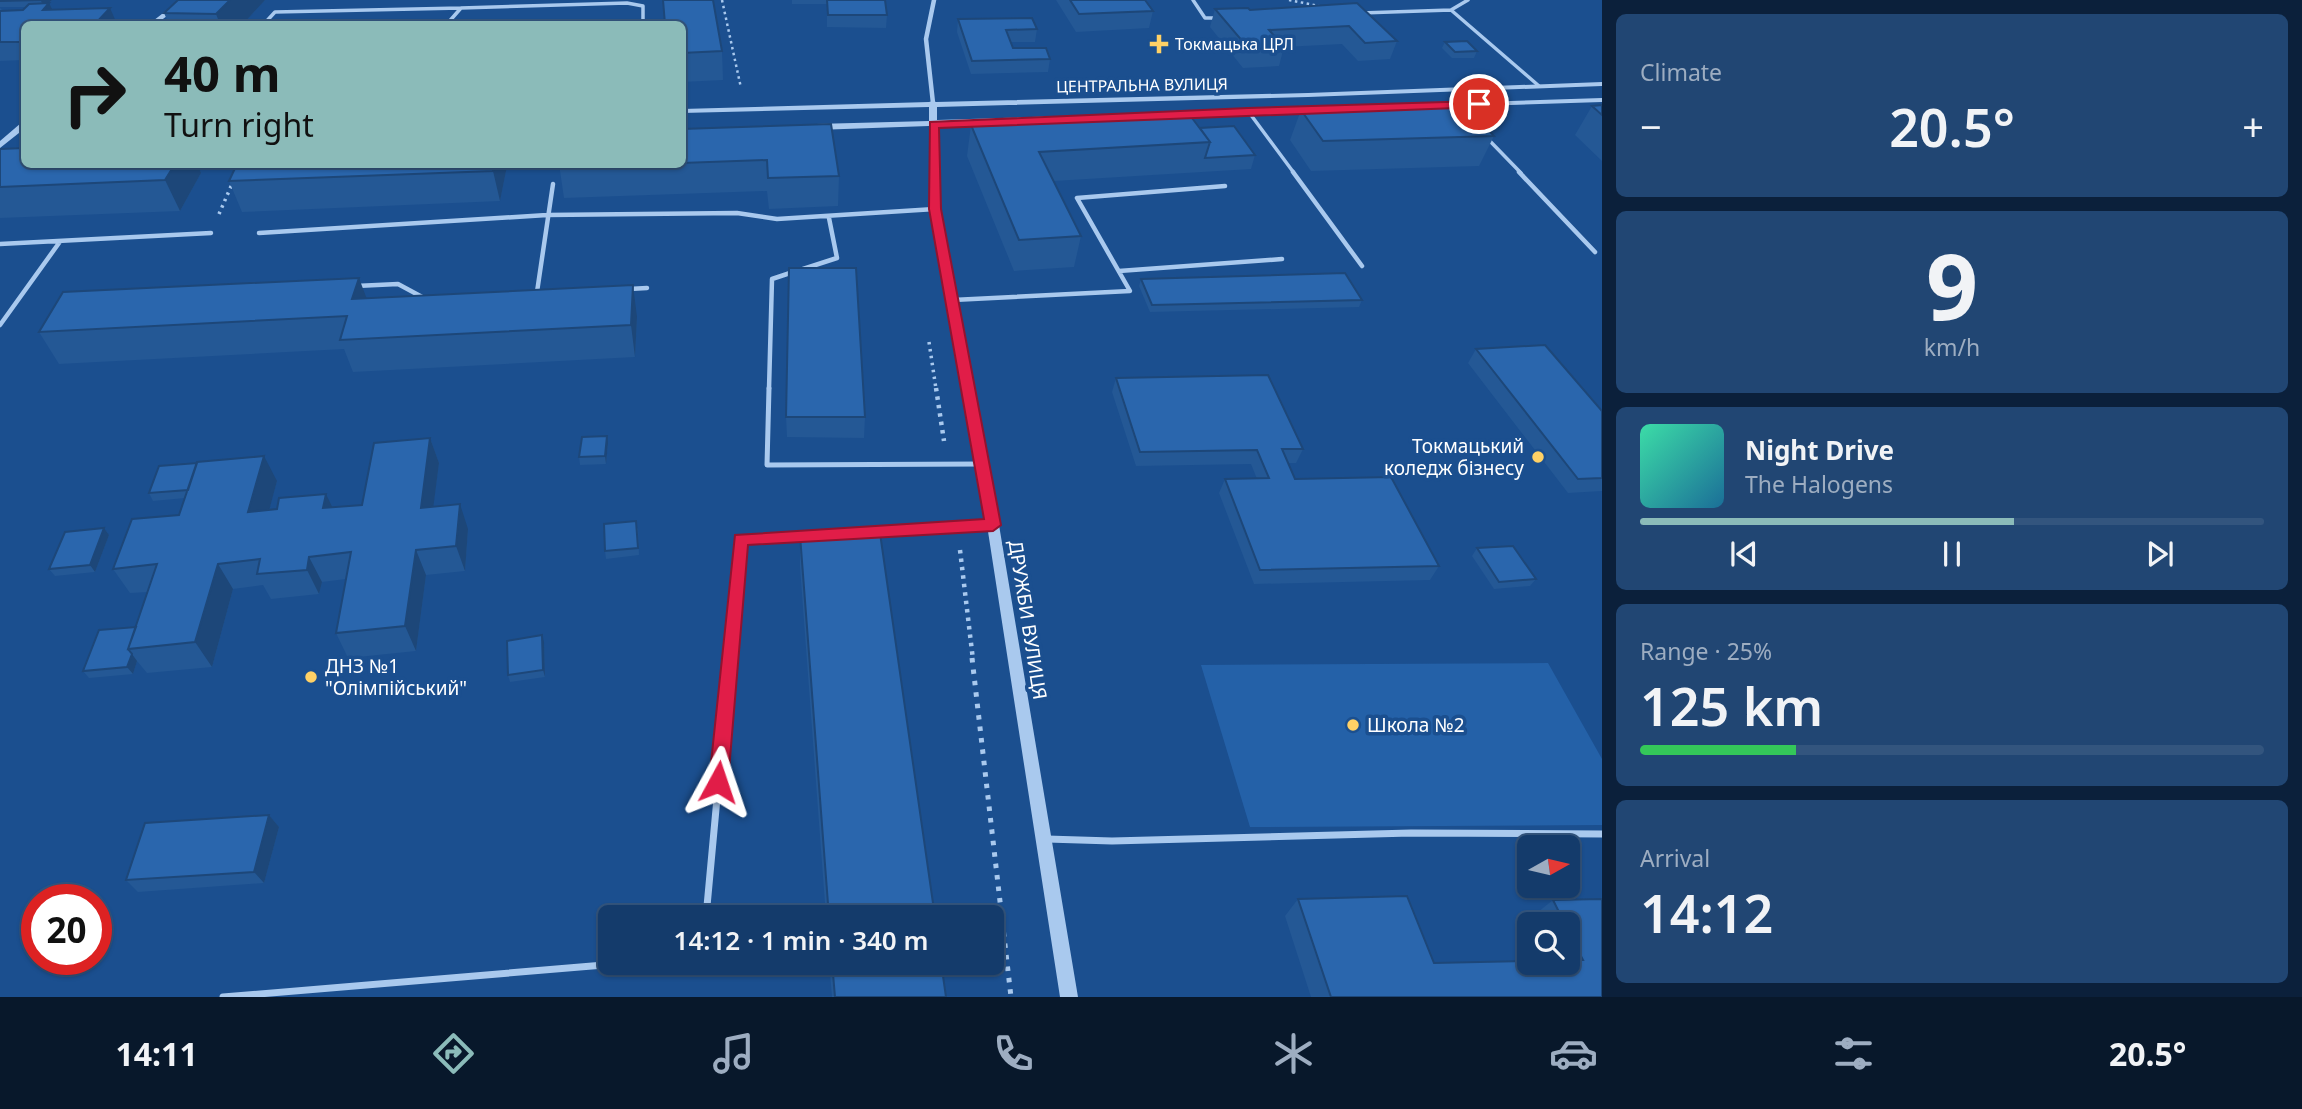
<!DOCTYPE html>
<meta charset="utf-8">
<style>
:root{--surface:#143b6b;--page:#214673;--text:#f1f3f6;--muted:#9dadc1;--line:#33557e;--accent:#8bbbb9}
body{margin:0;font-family:"Noto Sans",sans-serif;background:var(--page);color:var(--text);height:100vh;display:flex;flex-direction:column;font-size:26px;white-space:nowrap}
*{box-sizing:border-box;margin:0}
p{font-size:23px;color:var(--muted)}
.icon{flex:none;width:38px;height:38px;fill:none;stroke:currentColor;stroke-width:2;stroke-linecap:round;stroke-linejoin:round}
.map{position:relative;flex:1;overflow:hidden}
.details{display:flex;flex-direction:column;gap:14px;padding:14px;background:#0b203b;width:700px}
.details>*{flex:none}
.guide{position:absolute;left:21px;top:21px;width:665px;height:147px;border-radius:10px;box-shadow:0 2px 5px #0004,0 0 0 2px var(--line);background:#8bbbb9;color:#111;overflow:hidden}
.needle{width:46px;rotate:82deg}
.buttons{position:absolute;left:1517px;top:835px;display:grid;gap:14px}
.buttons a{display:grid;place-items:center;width:63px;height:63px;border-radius:10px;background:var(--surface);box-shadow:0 2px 5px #0004,0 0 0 2px var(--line);font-size:35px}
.speed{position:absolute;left:21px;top:884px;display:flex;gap:14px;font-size:35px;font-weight:700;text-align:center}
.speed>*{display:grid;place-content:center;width:91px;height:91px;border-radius:50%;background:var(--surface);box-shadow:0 2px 5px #0004,0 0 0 2px var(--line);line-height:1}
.speed .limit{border:10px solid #d22;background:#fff;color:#111}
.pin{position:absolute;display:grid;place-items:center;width:60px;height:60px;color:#fff;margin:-30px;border:4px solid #fff;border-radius:50%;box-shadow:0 2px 7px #0007}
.me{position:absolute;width:77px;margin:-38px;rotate:5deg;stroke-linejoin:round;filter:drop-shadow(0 0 5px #0008)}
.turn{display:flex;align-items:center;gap:24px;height:147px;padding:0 28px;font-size:32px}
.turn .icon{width:91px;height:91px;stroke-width:2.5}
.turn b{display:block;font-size:49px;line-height:60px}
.big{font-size:52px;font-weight:600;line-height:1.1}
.details .widget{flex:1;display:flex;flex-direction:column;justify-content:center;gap:10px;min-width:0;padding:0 24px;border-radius:10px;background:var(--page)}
.details .dial{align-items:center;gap:0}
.dial b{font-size:91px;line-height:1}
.song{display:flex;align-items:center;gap:21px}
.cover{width:84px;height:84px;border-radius:10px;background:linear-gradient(135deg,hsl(160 70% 55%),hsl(200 70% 35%))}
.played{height:7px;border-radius:4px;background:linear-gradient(90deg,var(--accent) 60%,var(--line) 60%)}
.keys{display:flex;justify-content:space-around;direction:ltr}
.heat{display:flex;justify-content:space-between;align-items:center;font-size:38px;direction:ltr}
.charge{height:10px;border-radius:5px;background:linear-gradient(90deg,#34c759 25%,var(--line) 0)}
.trip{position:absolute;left:598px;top:905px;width:406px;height:70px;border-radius:10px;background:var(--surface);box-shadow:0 2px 5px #0004,0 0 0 2px var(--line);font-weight:600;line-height:70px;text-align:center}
.dock{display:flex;height:112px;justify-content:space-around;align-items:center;background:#08182b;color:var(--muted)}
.dock .icon{width:49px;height:49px}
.dock .on{color:var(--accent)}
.dock b{font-size:32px;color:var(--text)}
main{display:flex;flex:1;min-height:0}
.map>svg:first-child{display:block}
</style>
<main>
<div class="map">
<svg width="1602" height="997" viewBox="0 0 1602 997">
<rect width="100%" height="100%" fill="#1b4f8f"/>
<path fill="#2461a8" d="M1548,663L1602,759V825L1250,827L1201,665Z"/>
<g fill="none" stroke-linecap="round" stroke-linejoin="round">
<path stroke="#a9c9ee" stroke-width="2.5" stroke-dasharray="2.5 3.5" stroke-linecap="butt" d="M722,0L741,88
M1289,0L1319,6
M196,168L240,167"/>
<path stroke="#a9c9ee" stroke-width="3.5" stroke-dasharray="2.5 4.5" stroke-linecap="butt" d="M219,214L232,184
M929,342L936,389"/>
<path stroke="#a9c9ee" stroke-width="4.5" stroke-dasharray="3.5 5" stroke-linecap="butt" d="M936,388L944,441
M960,550L973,660"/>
<path stroke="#a9c9ee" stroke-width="5" stroke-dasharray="4.5 7" stroke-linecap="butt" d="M972,658L1011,997"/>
<path stroke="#a9c9ee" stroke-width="3.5" d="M1193,0L1205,18H1219
M1451,10L1468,0
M1361,13L1451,10L1539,86
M264,24L275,12L461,8
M447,24L461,8L627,3L643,6V24
M1248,111L1294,173
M1486,137L1521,173"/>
<path stroke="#a9c9ee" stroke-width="4.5" d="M1293,172L1362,266
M1519,172L1595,252
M259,233L547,215L737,213L777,219L935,209
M0,244L211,233
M803,269L837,258L829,218
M1119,271L1282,259
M356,286L398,284L424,298
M629,289L647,288
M537,292L553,184
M953,300L1130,291L1077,198L1225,186
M0,325L59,243
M769,389L772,279L793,272"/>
<path stroke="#a9c9ee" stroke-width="5" d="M769,388L767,465L982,464
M818,535L993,525
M730,660L741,539L805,536"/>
<path stroke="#a9c9ee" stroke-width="7" d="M1047,839L1112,841L1411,833L1602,834
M706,917L730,658
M223,997L640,962"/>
<path stroke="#a9c9ee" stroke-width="4.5" d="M933,103L926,39L934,0"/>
<path fill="#a9c9ee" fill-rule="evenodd" d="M180,0H189L156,24H149Z
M1602,82V86L1308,97L937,107V120L1431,104L1435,106L1431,108L938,125L940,209L999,525L1078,997H1060L987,525L930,209L929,126L816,130L812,127L816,124L929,121V107L682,113V109L929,102L933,101L936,102L1308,93Z
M1602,98V102L1449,107L1445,105L1449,103Z
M21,123H24V129L0,148V141Z"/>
</g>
<path fill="#245895" d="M0,0H52L24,24V60L0,61V8L2,10H23L25,7H0Z
M265,0L243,24H169L164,13Z
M792,0H885L887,15L886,28L827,27V4H792Z
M1056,0H1145L1153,11L1149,28L1076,32Z
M1357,3L1397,41L1390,59L1358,61L1342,44L1284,47L1279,66L1243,68L1210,27L1215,9L1250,10Z
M958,19L1037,29L1035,42H1011L1013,48L1050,59L1048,72L971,74L957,32Z
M682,24L722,51L723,80L682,82Z
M1445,42L1477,51L1474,58H1452L1442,48Z
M1602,105V161L1575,135L1592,106Z
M1301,110L1494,136L1479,166L1311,171L1290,140Z
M971,125L1200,128L1255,155L1251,169L1054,181L1081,236L1074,267L1014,271L967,156Z
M682,129L839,176L838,206L769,209L767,191L564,198L559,164H682Z
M0,149L24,164H197L201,173L180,211L0,218Z
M507,166L500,201L242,212L229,181Z
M1141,279L1362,300L1359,307L1150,312L1139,286Z
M367,298L637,317L635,357L353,372L344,349L59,364L39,332Z
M1476,349L1602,411V491L1568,493L1468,363Z
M1116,378L1303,449L1296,463H1288L1295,479L1439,566L1430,580L1254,584L1219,493L1225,479H1257L1251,464L1136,466L1112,392Z
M786,417H865L864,438L787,437Z
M430,438L439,463L433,507L468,529L465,571L426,575L416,651L348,658L336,633L346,579L322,582L319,594L271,599L263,585L233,589L212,667L147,673L137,661L133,674L89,678L83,671L136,627L148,592L130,593L113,569L179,515L185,498L153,501L149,493L277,481L269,510L333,507L362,505Z
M608,443L606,464L580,465L579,457Z
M104,528L109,535L95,572L55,576L49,569Z
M638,528L639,555L606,559L605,551Z
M800,535L935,917H826L800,567Z
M1477,548L1536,579L1530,586L1494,589L1472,556Z
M544,642L545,677L510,682L508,675Z
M269,815L279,827L264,883L138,892L126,880Z
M1407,896L1434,963L1530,961V962H1568V924H1537L1533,916L1553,900L1602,899V997H1311L1285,916L1298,899Z
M829,962H941L946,997H832Z"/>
<path fill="#1d4779" d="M42,0H52L44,7L41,1Z
M230,0H265L243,24H220L216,14Z
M49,3L58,21L43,10Z
M110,8L117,24H95Z
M175,164H197L201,173L180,211L165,180Z
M494,164H506L507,166L500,201L493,171Z
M359,278L371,310L352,299Z
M633,285L637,317L635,357L631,325Z
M607,436L608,443L606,464L605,456Z
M430,438L439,463L430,533L421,508Z
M264,456L277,481L262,537L248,512Z
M326,494L338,519L323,508Z
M460,504L468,529L465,571L456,546Z
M104,528L109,535L95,572L90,565Z
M416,550L426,575L416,651L405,626Z
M309,557L322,582L319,594L307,570Z
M218,564L233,589L212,667L195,642Z
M542,635L544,642L545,677L543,670Z
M132,654L137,661L133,674L127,667Z
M269,815L279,827L264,883L254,872Z"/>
<path fill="#2a66ad" stroke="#1d4779" stroke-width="2" d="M0,0H42L0,1Z
M178,0H230L216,14L164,13Z
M663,0H713L722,51L682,53V24H665Z
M827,0H885L887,15H828Z
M1070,0H1145L1153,11L1079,14Z
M49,3L43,10L110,8L95,24H24V40L23,42H0V11L23,10L29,4Z
M1357,3L1397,41L1365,43L1349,26L1269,30L1285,48L1249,49L1215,9L1248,8L1250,10Z
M1032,18L1037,29L1006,30L1013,48H1046L1050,59L972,61L958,19Z
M1467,41L1477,51L1455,52L1445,42Z
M1465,104L1494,136L1323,141L1301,110Z
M1602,105V115L1592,106Z
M1189,114L1210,142L1039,152L1081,236L1019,240L971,125Z
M831,124L839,176L768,178L767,160L682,163V129Z
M1234,126L1255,155L1205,158L1210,142L1200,128Z
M24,148V164H175L165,180L0,187V149Z
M237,164H494L493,171L229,181Z
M559,164H642L559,167Z
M789,268H856L865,417H786Z
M1345,273L1362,300L1152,305L1141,279Z
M359,278L352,299L633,285L631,325L340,340L347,316L39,332L63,292Z
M1545,345L1602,411V478L1578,479L1476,349Z
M1268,375L1303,449H1282L1295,479L1391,477L1439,566L1260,570L1225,479L1269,478L1257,450L1140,452L1116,378Z
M607,436L605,456L579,457L582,437Z
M430,438L421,508L460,504L456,546L416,550L405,626L336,633L351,552L309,557L307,570L257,574L260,559L218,564L195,642L128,649L157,564L113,569L132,519L179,515L197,462L264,456L248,512L277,509L279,498L326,494L323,508L362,505L374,443Z
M197,463L188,490L149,493L159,466Z
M636,521L638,548L605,551L604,524Z
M104,528L90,565L49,569L65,532Z
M880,533L935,917H829L800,535Z
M1513,546L1536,579L1499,582L1477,548Z
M136,627L128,649L132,654L127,667L83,671L99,630Z
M542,635L543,670L508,675L507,641Z
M269,815L254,872L126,880L145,823Z
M1407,896L1434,963L1530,961V962H1568V960H1583L1568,931V924H1565L1553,900L1602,899V997H1331L1298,899Z
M832,962H941L946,997H835Z"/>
<path fill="#e11d48" stroke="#92132f" stroke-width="2" d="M1479,101L1484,104L1482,107L939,128L941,209L1001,525L993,531L748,545L728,782L725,788L718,791L711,788L709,782L735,535L984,519L929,209L930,122L1248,108Z"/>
<g fill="#ffd166" stroke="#1b4f8f" stroke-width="2.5">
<path d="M1155.5 33.5h7v7h7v7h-7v7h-7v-7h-7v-7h7z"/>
<circle cx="1538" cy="457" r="7"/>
<circle cx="311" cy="677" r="7"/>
<circle cx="1353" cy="725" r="7"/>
</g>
<g text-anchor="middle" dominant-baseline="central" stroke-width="7" stroke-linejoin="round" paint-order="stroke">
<g font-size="16" fill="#fff" stroke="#1b4f8f" text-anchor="start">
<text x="1175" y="44">Токмацька ЦРЛ</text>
</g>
<g font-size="16" fill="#fff" stroke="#1b4f8f">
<text transform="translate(1142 85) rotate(-1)">ЦЕНТРАЛЬНА ВУЛИЦЯ</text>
</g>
<g font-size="19" fill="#fff" stroke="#1b4f8f" text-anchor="start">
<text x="1524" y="446" text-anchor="end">Токмацький<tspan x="1524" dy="22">коледж бізнесу</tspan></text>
<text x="325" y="666">ДНЗ №1<tspan x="325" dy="22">"Олімпійський"</tspan></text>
<text x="1367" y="725">Школа №2</text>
</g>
<g font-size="19" fill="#fff" stroke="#1b4f8f">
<text transform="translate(1028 620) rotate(81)">ДРУЖБИ ВУЛИЦЯ</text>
</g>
</g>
</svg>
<div class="buttons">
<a><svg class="needle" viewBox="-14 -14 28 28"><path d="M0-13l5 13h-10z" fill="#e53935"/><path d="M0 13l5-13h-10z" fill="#9dadc1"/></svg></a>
<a><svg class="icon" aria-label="search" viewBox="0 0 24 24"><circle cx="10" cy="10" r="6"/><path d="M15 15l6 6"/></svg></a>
</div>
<div class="speed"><div class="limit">20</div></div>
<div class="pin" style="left:1479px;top:104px;background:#d93025"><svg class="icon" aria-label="arrive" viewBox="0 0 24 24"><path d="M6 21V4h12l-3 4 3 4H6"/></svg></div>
<svg class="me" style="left:718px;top:782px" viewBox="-20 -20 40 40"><path d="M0-17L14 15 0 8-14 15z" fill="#e11d48" stroke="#fff" stroke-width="4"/></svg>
<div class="trip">14:12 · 1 min · 340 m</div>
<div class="guide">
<div class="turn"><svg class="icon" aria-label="right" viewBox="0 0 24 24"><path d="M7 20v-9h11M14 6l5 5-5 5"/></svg><div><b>40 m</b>Turn right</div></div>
</div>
</div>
<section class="details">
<div class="widget"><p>Climate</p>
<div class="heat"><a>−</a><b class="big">20.5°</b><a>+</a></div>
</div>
<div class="widget dial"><b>9</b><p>km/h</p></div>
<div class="widget">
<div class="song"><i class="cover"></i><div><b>Night Drive</b><p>The Halogens</p></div></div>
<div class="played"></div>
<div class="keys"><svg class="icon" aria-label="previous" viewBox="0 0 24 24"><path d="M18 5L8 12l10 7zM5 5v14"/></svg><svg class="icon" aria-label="pause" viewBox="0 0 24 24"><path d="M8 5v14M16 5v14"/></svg><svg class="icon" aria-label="next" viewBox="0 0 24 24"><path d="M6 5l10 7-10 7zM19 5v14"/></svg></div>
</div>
<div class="widget"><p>Range · 25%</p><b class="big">125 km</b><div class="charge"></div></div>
<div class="widget"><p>Arrival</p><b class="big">14:12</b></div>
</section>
</main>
<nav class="dock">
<b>14:11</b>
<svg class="icon on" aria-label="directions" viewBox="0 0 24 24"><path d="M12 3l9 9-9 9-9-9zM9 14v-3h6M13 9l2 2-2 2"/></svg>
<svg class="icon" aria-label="music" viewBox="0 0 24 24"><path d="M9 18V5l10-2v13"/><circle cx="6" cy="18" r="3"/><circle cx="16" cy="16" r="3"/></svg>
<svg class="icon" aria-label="phone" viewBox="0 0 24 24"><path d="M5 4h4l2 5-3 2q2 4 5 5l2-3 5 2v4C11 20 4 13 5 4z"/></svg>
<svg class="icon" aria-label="climate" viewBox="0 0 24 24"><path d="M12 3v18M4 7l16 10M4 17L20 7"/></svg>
<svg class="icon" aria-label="car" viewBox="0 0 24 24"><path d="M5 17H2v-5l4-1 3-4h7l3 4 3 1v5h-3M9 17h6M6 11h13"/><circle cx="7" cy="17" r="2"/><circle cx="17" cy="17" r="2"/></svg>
<svg class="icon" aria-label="filters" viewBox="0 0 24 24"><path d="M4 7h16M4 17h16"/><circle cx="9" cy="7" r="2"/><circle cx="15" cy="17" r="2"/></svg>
<b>20.5°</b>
</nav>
